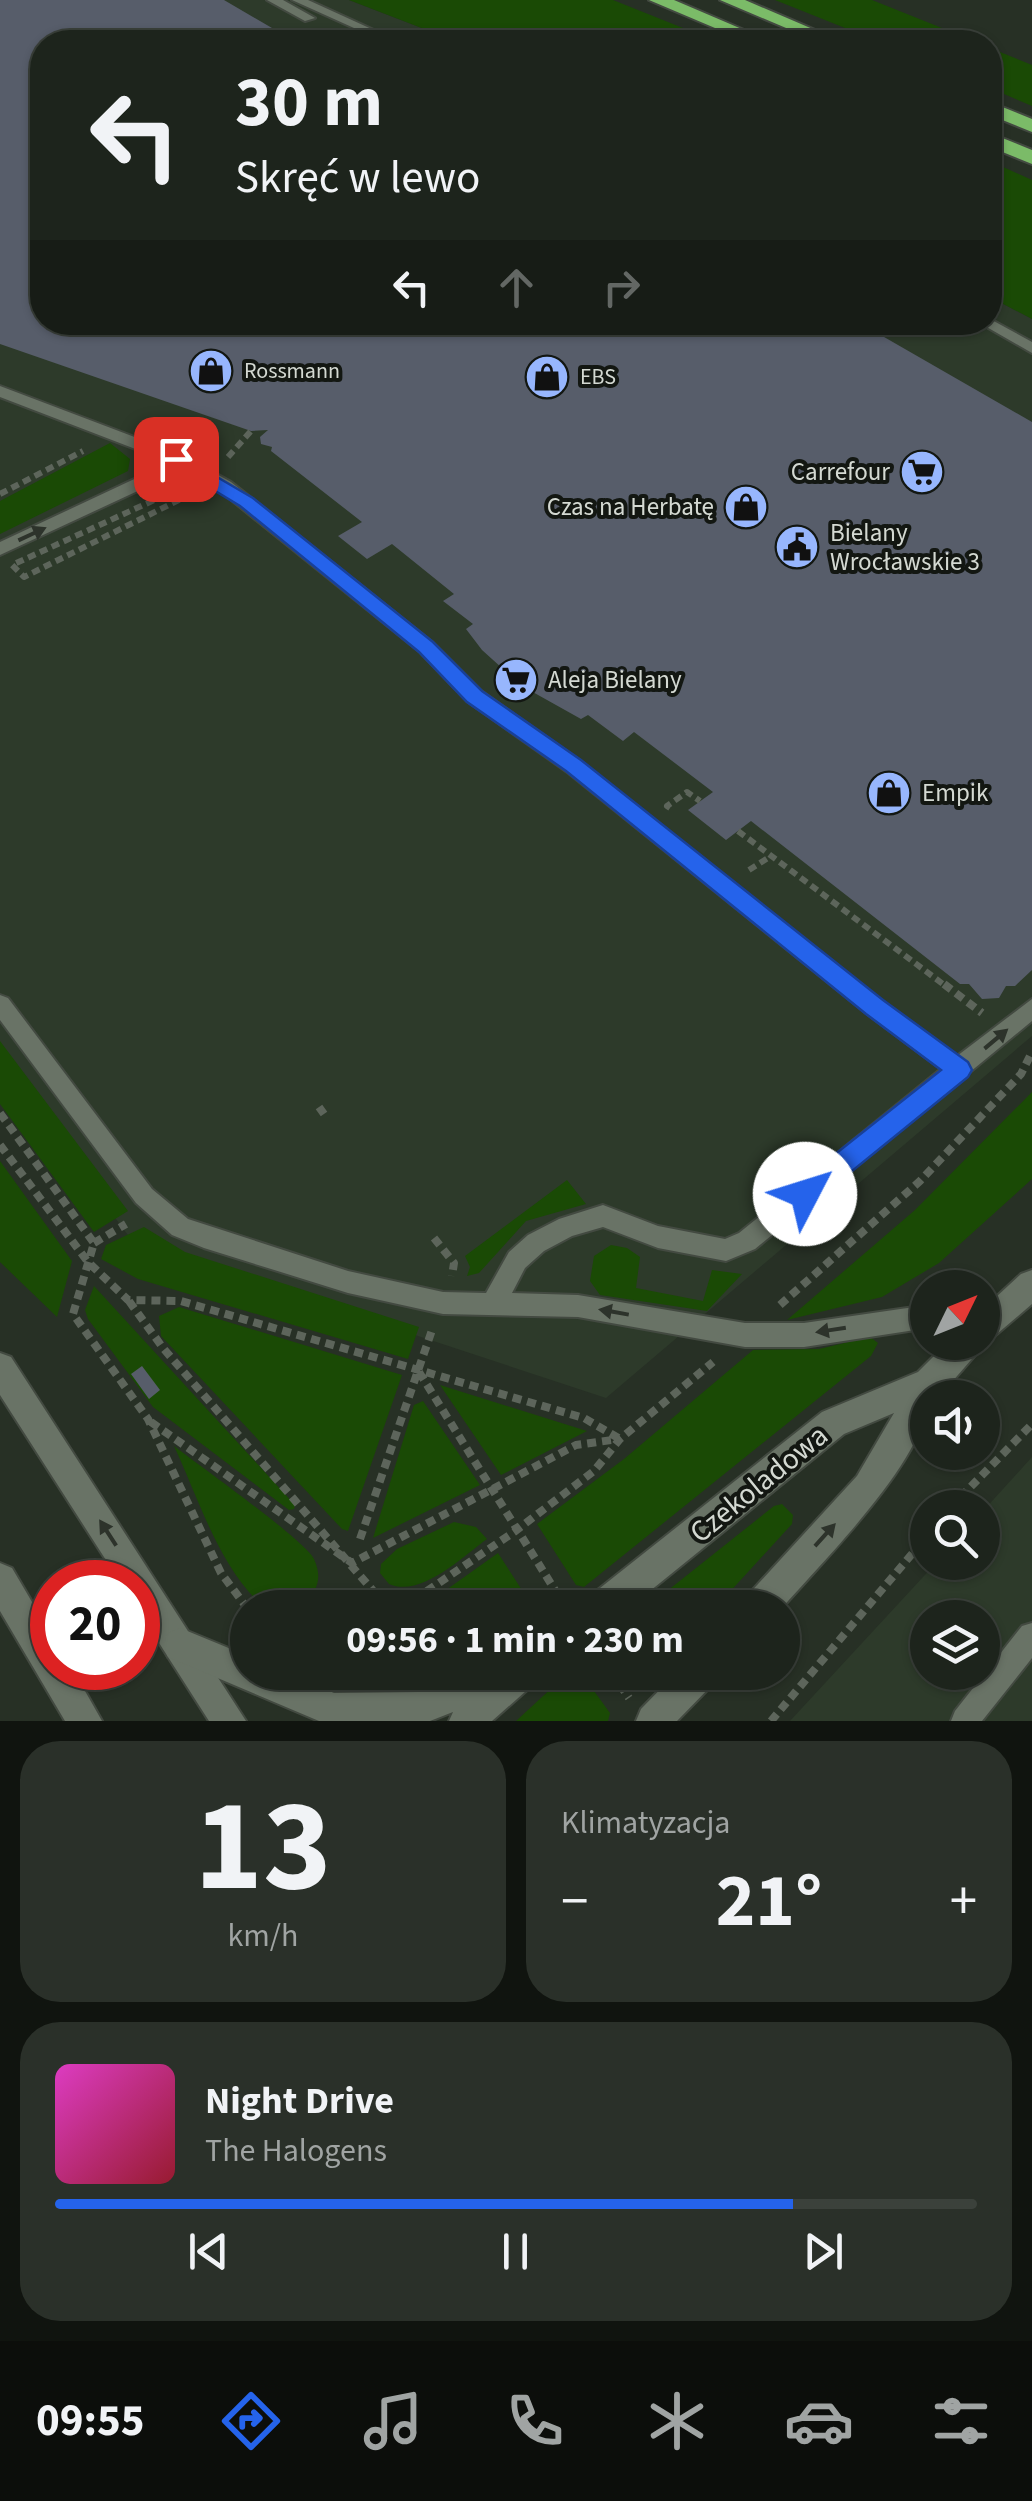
<!DOCTYPE html>
<html lang="pl">
<meta charset="utf-8">
<style>
:root{--surface:#1d241c;--page:#2a3029;--text:#f1f3f6;--muted:#a0a4a3;--line:#3b413b;--accent:#2563eb}
body{margin:0;font-family:"Source Sans 3",sans-serif;background:var(--page);color:var(--text);height:100vh;display:flex;flex-direction:column;font-size:38px;white-space:nowrap}
*{box-sizing:border-box;margin:0}
p{font-size:32px;color:var(--muted)}
.icon{flex:none;width:55px;height:55px;fill:none;stroke:currentColor;stroke-width:2;stroke-linecap:round;stroke-linejoin:round}
.map{position:relative;height:1721px;overflow:hidden}
.panel{display:flex;flex-direction:column;gap:20px;padding:20px;background:#10140f;flex:1}
.panel>*{flex:none}
.top-card{position:absolute;left:30px;top:30px;width:972px;height:305px;border-radius:40px;box-shadow:0 2px 8px #0004,0 0 0 2px var(--line);background:#1d241c;color:var(--text);overflow:hidden}
.needle{width:65px;rotate:47deg}
.buttons{position:absolute;left:910px;top:1270px;display:grid;gap:20px}
.buttons a{display:grid;place-items:center;width:90px;height:90px;border-radius:50%;background:var(--surface);box-shadow:0 2px 8px #0004,0 0 0 2px var(--line);font-size:50px}
.speed{position:absolute;left:30px;top:1560px;display:flex;gap:20px;font-size:50px;font-weight:700;text-align:center}
.speed>*{display:grid;place-content:center;width:130px;height:130px;border-radius:50%;background:var(--surface);box-shadow:0 2px 8px #0004,0 0 0 2px var(--line);line-height:1}
.speed .limit{border:15px solid #d22;background:#fff;color:#111}
.pin{position:absolute;display:grid;place-items:center;width:85px;height:85px;color:#fff;margin:-42px;border-radius:20px;box-shadow:0 5px 15px #0006}
.me{position:absolute;width:110px;margin:-55px;rotate:50deg;stroke-linejoin:round;filter:drop-shadow(0 0 8px #0008)}
.turn{display:flex;align-items:center;gap:35px;height:210px;padding:0 40px;font-size:45px}
.turn .icon{width:130px;height:130px;stroke-width:2.5}
.turn b{display:block;font-size:70px;line-height:85px}
.lanes{display:flex;align-items:center;height:95px;padding:0 40px;background:#0003;justify-content:center;gap:50px;direction:ltr}
.lanes .off{opacity:.35}
.big{font-size:75px;font-weight:700;line-height:1.1}
.panel .widget{flex:1;display:flex;flex-direction:column;justify-content:center;gap:15px;min-width:0;padding:0 35px;border-radius:40px;background:var(--page)}
.panel .dial{align-items:center;gap:0}
.dial b{font-size:130px;line-height:1}
.song{display:flex;align-items:center;gap:30px}
.cover{width:120px;height:120px;border-radius:15px;background:linear-gradient(135deg,hsl(310 70% 55%),hsl(350 70% 35%))}
.played{height:10px;border-radius:5px;background:linear-gradient(90deg,var(--accent) 80%,var(--line) 80%)}
.keys{display:flex;justify-content:space-around;direction:ltr}
.heat{display:flex;justify-content:space-between;align-items:center;font-size:55px;direction:ltr}
.panel .tiles{flex:1;display:grid;gap:20px;grid-template-columns:1fr 1fr}
.widget:last-child{grid-column:span 2}
.trip{position:absolute;left:230px;top:1590px;width:570px;height:100px;border-radius:50px;background:var(--surface);box-shadow:0 2px 8px #0004,0 0 0 2px var(--line);font-weight:700;line-height:100px;text-align:center}
.dock{display:flex;height:160px;justify-content:space-around;align-items:center;background:#0c0e0b;color:var(--muted)}
.dock .icon{width:70px;height:70px}
.dock .active{color:var(--accent)}
.dock b{font-size:45px;color:var(--text)}
.map>svg:first-child{display:block}
</style>
<div class="map">
<svg width="1032" height="1721" viewBox="0 0 1032 1721">
<rect width="100%" height="100%" fill="#273025"/>
<path fill="#2d3a2a" fill-rule="evenodd" d="M0,0H349L458,42H42V322H990V297L1032,319V1036L606,1398L133,1242L0,1062Z
M1032,1457V1721H790L936,1563L982,1562L983,1511ZM928,1618H982V1672H928Z"/>
<path fill="#1a4a05" d="M349,0H613L718,42H458Z
M775,0H872L977,42H880Z
M990,48L1032,65V106L990,88Z
M990,161L1032,180V319L990,297Z
M110,443L130,459L128,471L0,534V501Z
M0,1041L128,1211L94,1232L0,1104Z
M1032,1092V1179L939,1263L882,1297L787,1320L915,1210Z
M0,1161L72,1261L57,1317L0,1262Z
M567,1180L586,1204L526,1221L479,1273L467,1276L470,1267L465,1256Z
M144,1227L185,1252L419,1327L408,1359L138,1279L101,1259L106,1245Z
M611,1245L627,1248L640,1257L636,1288L703,1301L712,1270L742,1274L707,1311L600,1295L590,1281L594,1256Z
M94,1286L295,1505L294,1509L289,1510L153,1407L88,1319L85,1310Z
M179,1307L402,1375L348,1531L342,1529L161,1336L159,1316Z
M870,1337L878,1343L871,1356L584,1587L576,1585L537,1524L624,1459L753,1350L819,1349Z
M440,1385L587,1431L501,1475Z
M423,1401L480,1485L373,1538L414,1405Z
M174,1446C197,1464 306,1541 314,1559C323,1579 317,1591 303,1607H264C219,1568 199,1499 174,1446Z
M782,1504L793,1515L792,1524L716,1607H647L774,1506Z
M454,1522L476,1527L487,1539C462,1557 421,1598 389,1584L380,1573L381,1564L397,1549Z
M498,1553L533,1607H422L425,1605Z
M569,1672L581,1673L610,1713L608,1721H516Z"/>
<path fill="#575d6a" d="M0,0H224L296,42H42V322H858L1032,422V970L1015,986H1006L999,998L982,999L969,984H960L751,821L726,840L688,810L713,792L634,732L623,741L588,715L581,719L522,686L482,650L466,629L473,624L443,601L454,594L392,544L367,559L338,536L362,522L271,451L272,447L261,444L260,437L268,430L251,431L0,344Z
M142,1366L160,1390L149,1399L131,1374Z"/>
<g fill="none" stroke-linecap="round" stroke-linejoin="round">
<g stroke="#434a41" stroke-width="4">
<path id="service" d="M267,0H283L315,18L305,21Z
M292,0H308L400,42H385Z
M990,319L1032,342V353L978,322H990Z
M0,386L182,455L231,482L432,642L481,691L580,761L882,1001L957,1056L1032,999V1021L755,1249L726,1261L658,1248L603,1227L572,1236L544,1251L525,1268L512,1293L578,1295L745,1323H804L928,1305V1328L804,1347H745L578,1317L443,1314L348,1293L204,1248L172,1235L136,1203L0,1020V995L8,998L152,1189L188,1219L348,1271L443,1292L486,1293L509,1252L528,1235L559,1219L603,1205L658,1226L725,1239L739,1233L941,1069L866,1013L566,771L467,701L420,652L219,490L177,466L157,482L0,555V542L145,474L164,460L0,397Z
M1032,1623V1658L982,1721H951L955,1711L1022,1626Z"/>
</g>
<g stroke="#434a41" stroke-width="4">
<path id="minor" d="M0,1353L11,1357L246,1721H209L138,1610V1582H120L0,1395Z
M0,1563L12,1568L52,1636V1668H72L102,1721H65L0,1611Z"/>
</g>
<g stroke="#434a41" stroke-width="4">
<path id="tertiary" d="M1032,1270V1304L984,1345L938,1398H928C928,1457 822,1562 782,1608H742L747,1596L857,1476L894,1413L844,1434L629,1608H585L590,1596L822,1412L918,1372L948,1342H982V1310L1021,1274Z
M180,1628L248,1656V1672H286L334,1693L417,1692L464,1672H528L531,1679L526,1691L492,1721H449L453,1712L430,1721H319L168,1657L163,1645L168,1633Z
M677,1672H718L713,1684L677,1721H636L641,1709Z"/>
</g>
<g stroke="#434a41" stroke-width="4">
<path id="motorway" d="M649,0H674L772,42H748Z
M720,0H745L843,42H819Z
M990,102L1032,119V132L990,115Z
M990,133L1032,150V164L990,147Z"/>
</g>
<path stroke="#5d655b" stroke-width="6" stroke-dasharray="8 5" stroke-linecap="butt" d="M228,457L251,431
M185,486L193,493L24,577L12,565Z
M0,494L83,451
M670,808L667,806L687,792L700,801
M738,831L947,987
M749,870L771,856"/>
<path stroke="#5d655b" stroke-width="8" stroke-dasharray="9 6" stroke-linecap="butt" d="M944,984L982,1013
M319,1107L324,1114
M0,1113L94,1243L73,1314L148,1419L221,1573L248,1609
M0,1145L88,1262L128,1300L181,1301L584,1418L620,1439
M434,1238L454,1263L452,1276
M94,1243L126,1224
M129,1301L163,1348L388,1608
M780,1305L920,1181L1021,1074L1032,1052
M419,1372L563,1603
M151,1422L352,1563L576,1445L619,1439
M950,1508L1032,1424
M360,1539L432,1330
M402,1608L514,1532L594,1471L620,1439L713,1362
M611,1672L629,1698
M771,1721L928,1535"/>
<use href="#service" fill="#697366" fill-rule="evenodd"/>
<use href="#minor" fill="#697366" fill-rule="evenodd"/>
<use href="#tertiary" fill="#697366" fill-rule="evenodd"/>
<use href="#motorway" fill="#7bbb68" fill-rule="evenodd"/>
</g>
<defs><path id="oneway-solid" d="M-6-.8H1V-3.2L6.5 0L1 3.2V.8H-6Z" transform="scale(2.5)"/></defs>
<g fill="#2d332b">
<use href="#oneway-solid" transform="translate(32 534) rotate(-25)"/>
<use href="#oneway-solid" transform="translate(996 1039) rotate(-40)"/>
<use href="#oneway-solid" transform="translate(614 1312) rotate(-170)"/>
<use href="#oneway-solid" transform="translate(831 1330) rotate(171)"/>
<use href="#oneway-solid" transform="translate(108 1533) rotate(-123)"/>
<use href="#oneway-solid" transform="translate(825 1535) rotate(-48)"/>
</g>
<path fill="#2563eb" stroke="#184099" stroke-width="2.5" d="M176,453L253,498L433,642L482,691L581,760L883,1000L968,1062L972,1070L968,1077L814,1202L805,1206L795,1202L792,1194L795,1186L941,1070L866,1014L566,771L467,702L419,652L240,506L169,463L166,459Z"/>
<defs>
<g id="shop-disc" transform="scale(2.25)"><circle r="9.5" fill="#97b6fd" stroke="#131712"/><path d="M-5-2.5h2.3a2.7 3.5 0 0 1 5.4 0H5L5.5 6h-11ZM-1.5-2.5h3a1.5 2.3 0 0 0-3 0Z" fill="#111"/></g>
<g id="supermarket-disc" transform="scale(2.25)"><circle r="9.5" fill="#97b6fd" stroke="#131712"/><path d="M-6-5.5h2.5l.6 2H6L4.5 2H-2.5L-4.4-4H-6ZM-1.5 3.2a1.3 1.3 0 1 0 .1 0ZM3 3.2a1.3 1.3 0 1 0 .1 0Z" fill="#111"/></g>
<g id="civic-disc" transform="scale(2.25)"><circle r="9.5" fill="#97b6fd" stroke="#131712"/><path d="M-.6-6.5H3V-4.5H.6V-3L4-1V1h2V6H-6V1h2V-1L-.6-3ZM-1.2 2.5V6h2.4V2.5Z" fill="#111"/></g>
</defs>
<g fill-rule="evenodd">
<use href="#shop-disc" x="211" y="371"/>
<use href="#shop-disc" x="547" y="377"/>
<use href="#supermarket-disc" x="922" y="472"/>
<use href="#shop-disc" x="746" y="507"/>
<use href="#civic-disc" x="797" y="547"/>
<use href="#supermarket-disc" x="516" y="680"/>
<use href="#shop-disc" x="889" y="793"/>
</g>
<g text-anchor="middle" dominant-baseline="central" stroke-width="8" stroke-linejoin="round" paint-order="stroke">
<g font-size="22" fill="#d4d9d2" stroke="#131712" text-anchor="start">
<text x="244" y="371">Rossmann</text>
<text x="580" y="377">EBS</text>
</g>
<g font-size="25" fill="#d4d9d2" stroke="#131712" text-anchor="start">
<text x="890" y="472" text-anchor="end">Carrefour</text>
<text x="714" y="507" text-anchor="end">Czas na Herbatę</text>
<text x="830" y="533">Bielany<tspan x="830" dy="29">Wrocławskie 3</tspan></text>
<text x="548" y="680">Aleja Bielany</text>
<text x="922" y="793">Empik</text>
</g>
<g font-size="30" fill="#d4d9d2" stroke="#131712">
<text transform="translate(759 1484) rotate(-39)">Czekoladowa</text>
</g>
</g>
</svg>
<div class="buttons">
<a><svg class="needle" viewBox="-14 -14 28 28"><path d="M0-13l5 13h-10z" fill="#e53935"/><path d="M0 13l5-13h-10z" fill="#a0a4a3"/></svg></a>
<a><svg class="icon" aria-label="sound" viewBox="0 0 24 24"><path d="M4 9h4l5-4v14l-5-4H4zM17 9q2 3 0 6"/></svg></a>
<a><svg class="icon" aria-label="search" viewBox="0 0 24 24"><circle cx="10" cy="10" r="6"/><path d="M15 15l6 6"/></svg></a>
<a><svg class="icon" aria-label="layers" viewBox="0 0 24 24"><path d="M12 4l9 5-9 5-9-5zM3 14l9 5 9-5"/></svg></a>
</div>
<div class="speed"><div class="limit">20</div></div>
<div class="pin" style="left:176px;top:459px;background:#d93025"><svg class="icon" aria-label="arrive" viewBox="0 0 24 24"><path d="M6 21V4h12l-3 4 3 4H6"/></svg></div>
<svg class="me" style="left:805px;top:1194px" viewBox="-20 -20 40 40"><circle r="19" fill="#fff"/><path d="M0-13L10 11 0 6-10 11z" fill="#2563eb"/></svg>
<div class="trip">09:56 · 1 min · 230 m</div>
<div class="top-card">
<div class="turn"><svg class="icon" aria-label="left" viewBox="0 0 24 24"><path d="M17 20v-9H6M10 6l-5 5 5 5"/></svg><div><b>30 m</b>Skręć w lewo</div></div>
<div class="lanes"><svg class="icon" aria-label="left" viewBox="0 0 24 24"><path d="M17 20v-9H6M10 6l-5 5 5 5"/></svg><svg class="icon off" aria-label="ahead" viewBox="0 0 24 24"><path d="M12 20V5M6 11l6-6 6 6"/></svg><svg class="icon off" aria-label="right" viewBox="0 0 24 24"><path d="M7 20v-9h11M14 6l5 5-5 5"/></svg></div>
</div>
</div>
<section class="panel">
<div class="tiles">
<div class="widget dial"><b>13</b><p>km/h</p></div>
<div class="widget"><p>Klimatyzacja</p>
<div class="heat"><a>−</a><b class="big">21°</b><a>+</a></div>
</div>
<div class="widget">
<div class="song"><i class="cover"></i><div><b>Night Drive</b><p>The Halogens</p></div></div>
<div class="played"></div>
<div class="keys"><svg class="icon" aria-label="previous" viewBox="0 0 24 24"><path d="M18 5L8 12l10 7zM5 5v14"/></svg><svg class="icon" aria-label="pause" viewBox="0 0 24 24"><path d="M8 5v14M16 5v14"/></svg><svg class="icon" aria-label="next" viewBox="0 0 24 24"><path d="M6 5l10 7-10 7zM19 5v14"/></svg></div>
</div>
</div>
</section>
<nav class="dock">
<b>09:55</b>
<svg class="icon active" aria-label="directions" viewBox="0 0 24 24"><path d="M12 3l9 9-9 9-9-9zM9 14v-3h6M13 9l2 2-2 2"/></svg>
<svg class="icon" aria-label="music" viewBox="0 0 24 24"><path d="M9 18V5l10-2v13"/><circle cx="6" cy="18" r="3"/><circle cx="16" cy="16" r="3"/></svg>
<svg class="icon" aria-label="phone" viewBox="0 0 24 24"><path d="M5 4h4l2 5-3 2q2 4 5 5l2-3 5 2v4C11 20 4 13 5 4z"/></svg>
<svg class="icon" aria-label="climate" viewBox="0 0 24 24"><path d="M12 3v18M4 7l16 10M4 17L20 7"/></svg>
<svg class="icon" aria-label="car" viewBox="0 0 24 24"><path d="M5 17H2v-5l4-1 3-4h7l3 4 3 1v5h-3M9 17h6M6 11h13"/><circle cx="7" cy="17" r="2"/><circle cx="17" cy="17" r="2"/></svg>
<svg class="icon" aria-label="filters" viewBox="0 0 24 24"><path d="M4 7h16M4 17h16"/><circle cx="9" cy="7" r="2"/><circle cx="15" cy="17" r="2"/></svg>
</nav>
